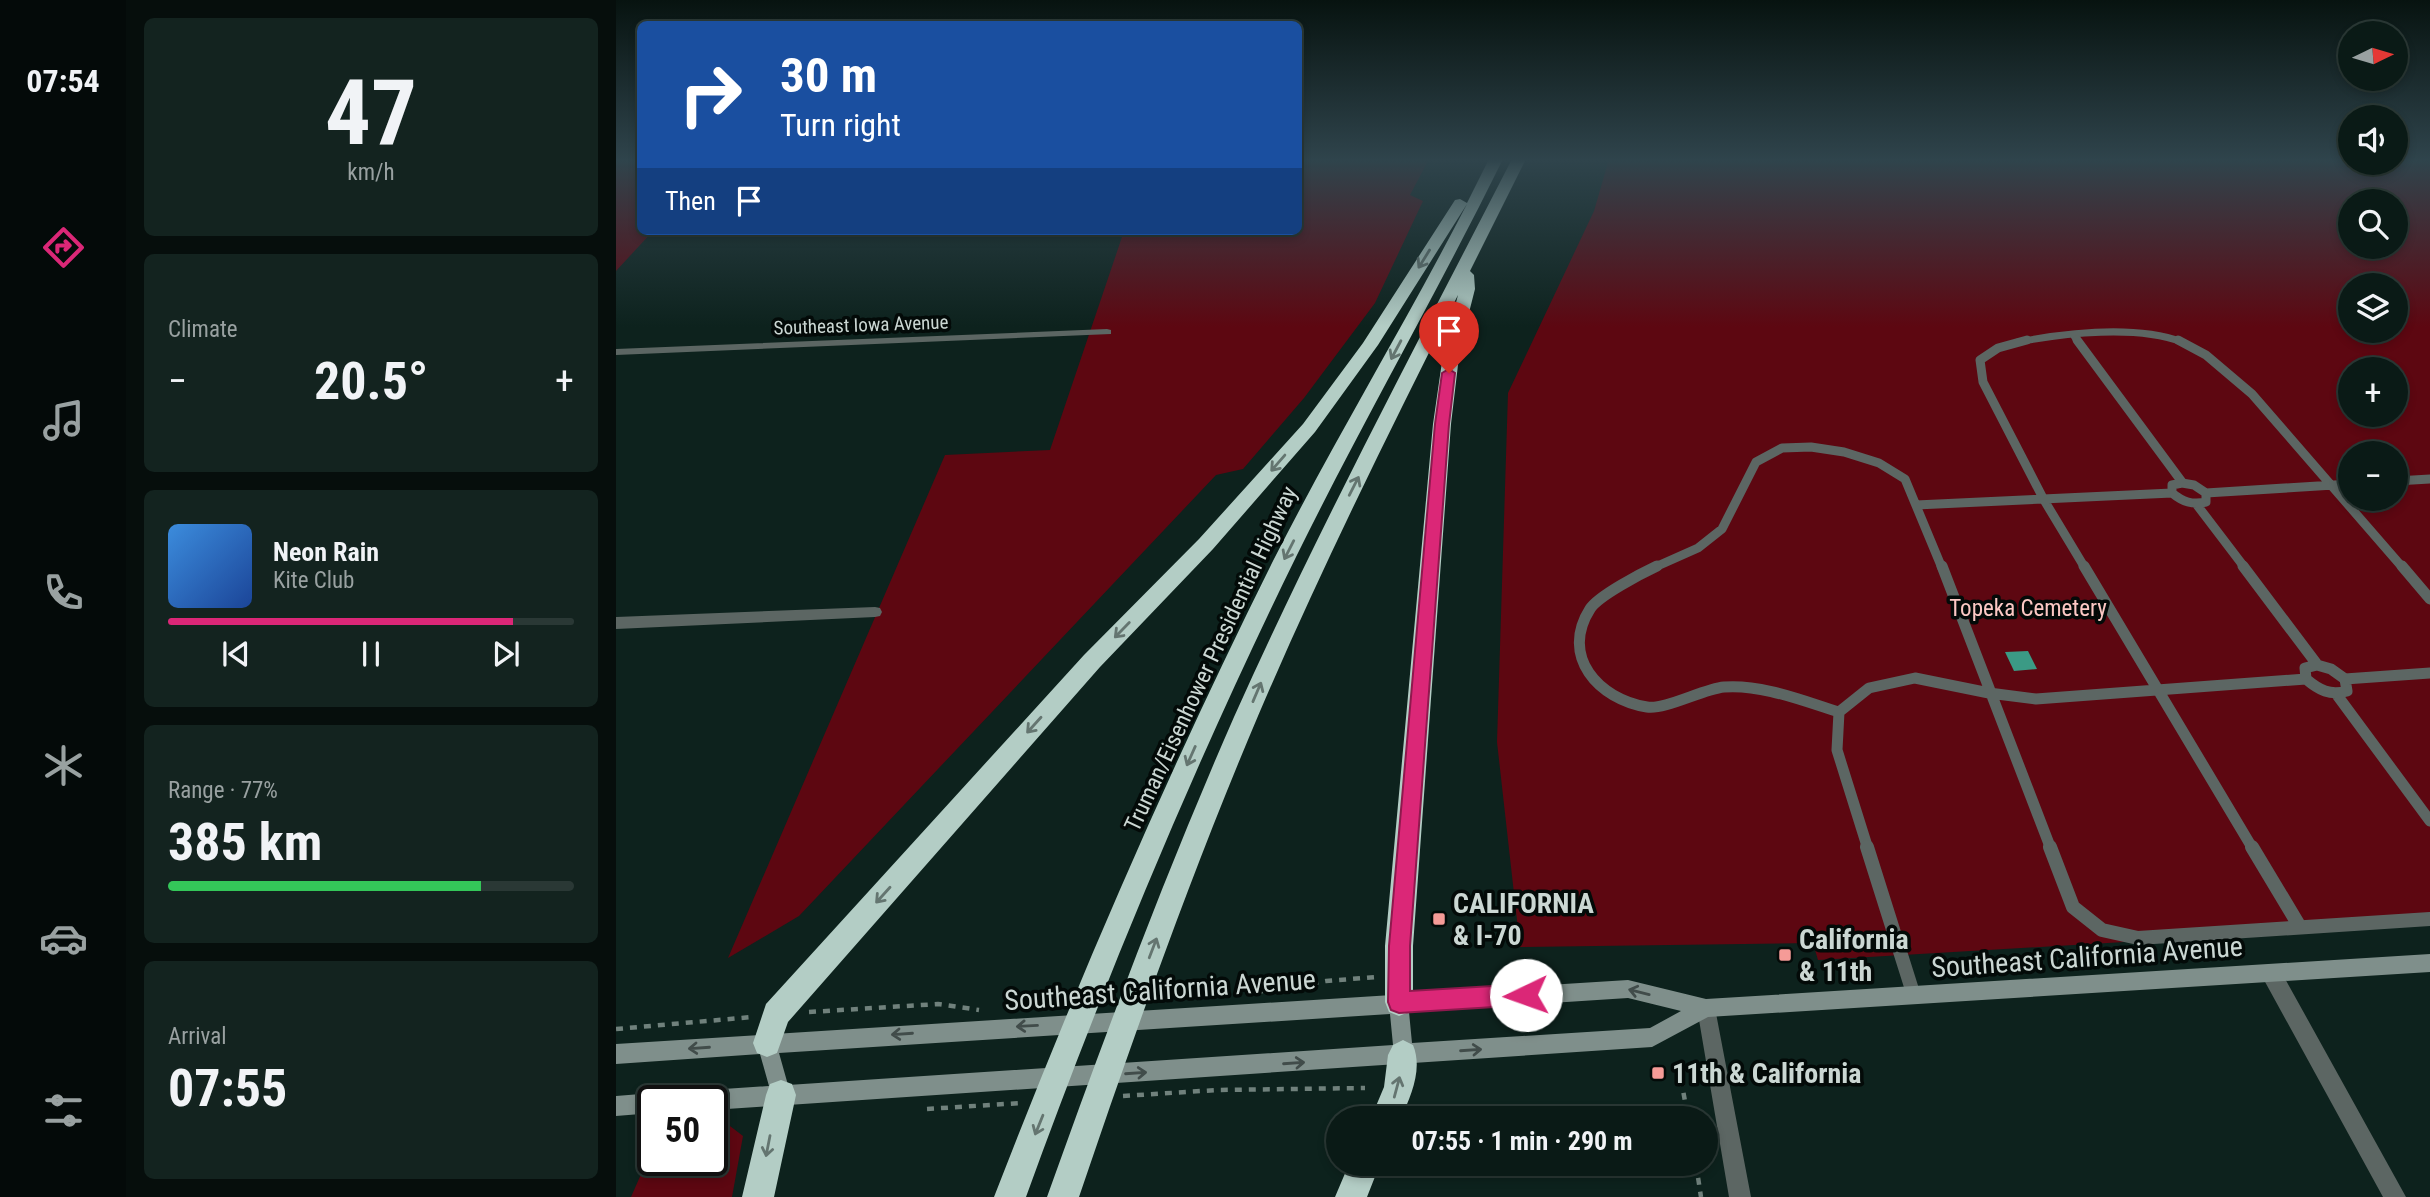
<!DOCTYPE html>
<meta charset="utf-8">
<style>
:root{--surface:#0a1a16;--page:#13231f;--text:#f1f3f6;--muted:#99a1a1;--line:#2a3835;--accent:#db2777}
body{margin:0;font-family:"Roboto Condensed",sans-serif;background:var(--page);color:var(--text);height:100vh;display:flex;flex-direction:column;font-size:26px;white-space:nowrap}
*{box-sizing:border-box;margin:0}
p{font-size:23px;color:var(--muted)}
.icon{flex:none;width:38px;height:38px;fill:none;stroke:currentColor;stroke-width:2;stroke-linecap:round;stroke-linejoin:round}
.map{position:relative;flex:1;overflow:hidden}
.details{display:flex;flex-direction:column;gap:18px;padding:18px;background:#060e0c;width:490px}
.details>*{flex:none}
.top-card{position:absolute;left:21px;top:21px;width:665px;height:214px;border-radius:10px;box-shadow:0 4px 10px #0003,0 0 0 2px var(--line);background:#1a4fa0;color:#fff;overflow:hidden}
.needle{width:46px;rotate:85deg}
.fabs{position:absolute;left:1722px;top:21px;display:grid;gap:14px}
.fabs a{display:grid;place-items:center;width:70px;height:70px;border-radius:50%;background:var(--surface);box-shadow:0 4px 10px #0003,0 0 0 2px var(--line);font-size:35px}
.speed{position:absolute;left:21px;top:1085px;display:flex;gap:14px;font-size:35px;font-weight:700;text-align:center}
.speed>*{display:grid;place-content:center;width:91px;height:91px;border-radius:50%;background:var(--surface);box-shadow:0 4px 10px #0003,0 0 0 2px var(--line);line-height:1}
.speed .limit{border:4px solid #111;border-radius:10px;background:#fff;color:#111}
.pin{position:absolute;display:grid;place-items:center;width:60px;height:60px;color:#fff;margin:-72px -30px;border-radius:50% 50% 50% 0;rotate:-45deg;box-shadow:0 0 7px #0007}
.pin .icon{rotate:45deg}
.me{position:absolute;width:77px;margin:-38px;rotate:267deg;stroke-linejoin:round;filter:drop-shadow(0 0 5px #0008)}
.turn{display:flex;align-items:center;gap:24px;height:147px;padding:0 28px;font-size:32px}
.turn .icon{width:91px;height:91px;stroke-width:2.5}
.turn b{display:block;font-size:49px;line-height:60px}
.then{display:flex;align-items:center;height:66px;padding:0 28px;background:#0003;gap:14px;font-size:26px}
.big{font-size:52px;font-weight:700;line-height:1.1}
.details .tile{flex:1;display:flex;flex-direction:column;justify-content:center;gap:10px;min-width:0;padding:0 24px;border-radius:10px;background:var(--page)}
.details .dial{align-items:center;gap:0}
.dial b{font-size:91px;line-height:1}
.song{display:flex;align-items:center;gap:21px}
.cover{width:84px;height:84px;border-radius:10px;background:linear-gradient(135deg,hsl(210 70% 55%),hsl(220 70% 35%))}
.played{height:7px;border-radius:4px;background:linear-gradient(90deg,var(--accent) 85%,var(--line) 85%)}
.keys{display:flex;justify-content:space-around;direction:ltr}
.heat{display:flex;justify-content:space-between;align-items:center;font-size:38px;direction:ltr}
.charge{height:10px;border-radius:5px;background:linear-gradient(90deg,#34c759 77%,var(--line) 0)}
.trip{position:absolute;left:710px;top:1106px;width:392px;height:70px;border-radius:35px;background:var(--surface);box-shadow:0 4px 10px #0003,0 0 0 2px var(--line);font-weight:700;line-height:70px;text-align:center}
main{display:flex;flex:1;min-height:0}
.tab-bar{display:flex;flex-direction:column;width:126px;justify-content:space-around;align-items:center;background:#040a09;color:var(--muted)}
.tab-bar .icon{width:49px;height:49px}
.tab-bar .selected{color:var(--accent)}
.tab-bar b{font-size:32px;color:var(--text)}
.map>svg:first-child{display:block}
</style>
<main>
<nav class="tab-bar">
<b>07:54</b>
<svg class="icon selected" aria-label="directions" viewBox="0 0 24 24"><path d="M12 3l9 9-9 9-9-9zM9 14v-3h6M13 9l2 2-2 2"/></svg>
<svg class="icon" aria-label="music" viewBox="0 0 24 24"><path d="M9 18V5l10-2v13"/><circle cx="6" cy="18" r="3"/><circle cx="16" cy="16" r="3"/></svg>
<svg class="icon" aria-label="phone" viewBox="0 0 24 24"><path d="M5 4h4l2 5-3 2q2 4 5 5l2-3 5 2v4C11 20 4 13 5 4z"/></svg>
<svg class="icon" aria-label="climate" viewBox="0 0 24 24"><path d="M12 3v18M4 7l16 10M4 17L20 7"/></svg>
<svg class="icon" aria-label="car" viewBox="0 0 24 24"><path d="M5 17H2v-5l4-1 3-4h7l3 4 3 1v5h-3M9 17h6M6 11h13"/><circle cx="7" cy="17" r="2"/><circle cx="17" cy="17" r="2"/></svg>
<svg class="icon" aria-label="filters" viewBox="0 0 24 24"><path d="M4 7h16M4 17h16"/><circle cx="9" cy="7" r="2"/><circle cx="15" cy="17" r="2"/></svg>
</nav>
<section class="details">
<div class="tile dial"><b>47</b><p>km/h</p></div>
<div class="tile"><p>Climate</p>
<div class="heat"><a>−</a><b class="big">20.5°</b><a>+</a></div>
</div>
<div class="tile">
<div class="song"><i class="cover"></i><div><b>Neon Rain</b><p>Kite Club</p></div></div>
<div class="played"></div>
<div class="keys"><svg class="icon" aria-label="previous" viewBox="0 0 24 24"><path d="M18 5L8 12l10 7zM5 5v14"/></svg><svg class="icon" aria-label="pause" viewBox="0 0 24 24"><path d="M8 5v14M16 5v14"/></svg><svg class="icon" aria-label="next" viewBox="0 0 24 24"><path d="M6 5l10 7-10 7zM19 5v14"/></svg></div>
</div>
<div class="tile"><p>Range · 77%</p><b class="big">385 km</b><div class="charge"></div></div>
<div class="tile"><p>Arrival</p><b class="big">07:55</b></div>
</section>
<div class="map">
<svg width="1814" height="1197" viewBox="0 0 1814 1197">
<rect width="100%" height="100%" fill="#0d221d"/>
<path fill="#5d0711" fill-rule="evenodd" d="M0,159H24V231H37L0,271Z
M683,159H813L794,195L807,201L759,303L688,398L627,469L600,475L183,916L112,958L329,455L434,450L508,231H682Z
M993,159H1734V163H1780V159H1814V924L1202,960L1197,943L904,947L881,742L892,393L978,211ZM1734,201H1780V247H1734ZM1734,285H1780V331H1734ZM1734,369H1780V415H1734ZM1734,453H1780V499H1734Z
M96,1119L110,1123L127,1136L116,1197H15L37,1147V1160H96Z"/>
<path fill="#3b9a85" d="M1412,651L1421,669L1398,671L1389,652Z"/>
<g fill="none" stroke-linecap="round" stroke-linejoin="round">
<path stroke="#70817c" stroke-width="4.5" stroke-dasharray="7 7" stroke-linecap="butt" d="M640,992L710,981L760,977
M193,1012L322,1004L363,1010
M0,1029L136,1017
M1065,1079L1072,1118
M507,1096L601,1090L749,1088
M311,1109L405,1103
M1080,1164L1085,1197"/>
<path stroke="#5c6663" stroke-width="7" d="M1458,336L1462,342
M1402,342C1450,333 1520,325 1566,342"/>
<path stroke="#5c6663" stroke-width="9" d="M1411,340L1382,348L1364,360L1367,382L1428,500L1469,568
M1461,340L1566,482
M1562,340L1590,355L1636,394L1787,568
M1780,481L1814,479
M1566,483L1578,485L1590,493V502C1576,505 1567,502 1556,493V485Z
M1590,493L1734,484
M1300,505L1556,493
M1581,505L1629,568
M1037,568L1082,548L1106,529L1140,462L1166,448L1195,447L1228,452L1263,463L1289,479L1326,568"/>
<path stroke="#5c6663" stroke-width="11" d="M1041,566C1026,573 982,596 974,609C944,656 982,699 1031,707C1049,710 1087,689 1108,687C1146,684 1187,701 1223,712
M1326,566L1435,849
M1468,566L1637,849
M1627,566L1700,663
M1786,566L1814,599
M1701,665L1715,669L1729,679L1731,691C1714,696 1703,690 1690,679L1689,668Z
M1729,679L1814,673
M1721,695L1814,821
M1252,849L1221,750L1223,712L1253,688L1299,678L1373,693L1420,699L1690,679"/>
<path stroke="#5c6663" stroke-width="14" d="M1251,847L1298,996
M1434,847L1457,907L1486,930L1522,938L1814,919
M1636,847L1684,927"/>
<path fill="#5c6663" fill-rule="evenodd" d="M491,329L495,330V334L0,355V349Z
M259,607L264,608L266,612L264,616L259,617L0,629V617Z
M1655,964L1662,966L1790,1197H1767L1648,980L1646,973L1648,966Z
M1090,999L1097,1001L1099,1008L1135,1197H1113L1081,1008L1083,1001Z"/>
<path fill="#7f8f8b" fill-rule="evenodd" d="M1814,954V972L1092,1017L1036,1047L96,1110V1101H68L71,1094L78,1091L153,1086L144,1054L0,1064V1044L1012,980L1090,999ZM1012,998L1065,1011L1034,1028L796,1043L793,1012ZM774,1014L777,1045L172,1085L163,1053Z
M37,1093L44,1096L46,1101H37V1113L0,1116V1096Z"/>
<path fill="#b3cdc5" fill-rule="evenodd" d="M873,159H887C821,293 746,423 680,557C578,765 489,979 410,1197H378C462,980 554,767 658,559C719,439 789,324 851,204L762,345L699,432L597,549L484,667L172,1022L161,1053L151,1057L141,1053L137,1043L150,1004L468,655L583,539L687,424L747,343L839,200L844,199L851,203Z
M896,159H910L854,271L858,275L859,289L844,348L835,424L797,946V1002L793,1012L783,1016L773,1012L769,1002V946L817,424L828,348L842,295C772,434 703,573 642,716C575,874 518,1035 463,1197H431C489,1035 549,874 618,717C703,527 801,344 896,159Z
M787,1040L797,1045C807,1069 795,1096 785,1118H755L768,1087L772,1055L777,1045Z
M165,1080L176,1084L180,1095L158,1197H126L150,1095L154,1084Z
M733,1164H764L751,1197H719Z"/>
</g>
<defs><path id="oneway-shaft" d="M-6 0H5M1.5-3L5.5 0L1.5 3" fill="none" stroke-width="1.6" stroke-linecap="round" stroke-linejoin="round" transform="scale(1.75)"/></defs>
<g stroke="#647570">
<use href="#oneway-shaft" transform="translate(808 259) rotate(122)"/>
<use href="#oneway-shaft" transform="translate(780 350) rotate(118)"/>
<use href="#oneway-shaft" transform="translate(662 463) rotate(131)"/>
<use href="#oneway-shaft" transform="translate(738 486) rotate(-63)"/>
<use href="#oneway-shaft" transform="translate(673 550) rotate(117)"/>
<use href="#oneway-shaft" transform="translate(506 630) rotate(134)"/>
<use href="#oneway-shaft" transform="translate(641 692) rotate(-67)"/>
<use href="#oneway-shaft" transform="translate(418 725) rotate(132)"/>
<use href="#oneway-shaft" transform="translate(575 756) rotate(114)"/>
<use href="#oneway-shaft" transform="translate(267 895) rotate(132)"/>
<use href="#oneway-shaft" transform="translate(537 948) rotate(-69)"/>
<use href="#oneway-shaft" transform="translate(781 1087) rotate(-75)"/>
<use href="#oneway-shaft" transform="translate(423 1125) rotate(112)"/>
<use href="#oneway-shaft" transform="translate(152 1146) rotate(101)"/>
</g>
<g stroke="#414c4a">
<use href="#oneway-shaft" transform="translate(1023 992) rotate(-166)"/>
<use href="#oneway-shaft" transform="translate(411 1026) rotate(177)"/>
<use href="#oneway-shaft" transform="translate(286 1034) rotate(176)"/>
<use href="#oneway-shaft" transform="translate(83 1048) rotate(176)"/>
<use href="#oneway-shaft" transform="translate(855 1050) rotate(-4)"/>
<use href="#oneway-shaft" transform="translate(678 1063) rotate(-4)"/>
<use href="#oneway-shaft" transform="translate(520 1073) rotate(-4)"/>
</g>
<linearGradient id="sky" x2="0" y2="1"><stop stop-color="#071310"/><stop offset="0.49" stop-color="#2f444c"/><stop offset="1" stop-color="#2f444c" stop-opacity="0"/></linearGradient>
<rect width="1814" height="327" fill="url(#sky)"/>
<path fill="#db2777" stroke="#8e194d" stroke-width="2" d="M833,369L839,373L833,424L794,946V991L910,984L918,987L921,995L918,1002L910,1005L783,1013L775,1010L772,1002L773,946L819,424L826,373Z"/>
<g fill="#f59b97" stroke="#030a08" stroke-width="2.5">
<rect x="816" y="912" width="14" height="14" rx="3.5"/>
<rect x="1162" y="948" width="14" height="14" rx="3.5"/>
<rect x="1035" y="1066" width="14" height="14" rx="3.5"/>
</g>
<g text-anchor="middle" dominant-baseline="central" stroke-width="7" stroke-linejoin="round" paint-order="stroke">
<g font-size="19" fill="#cbd7d3" stroke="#030a08">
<text transform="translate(245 325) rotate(-2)">Southeast Iowa Avenue</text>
</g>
<g font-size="23" fill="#fcc8c4" stroke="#030a08">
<text x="1412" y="608">Topeka Cemetery</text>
</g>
<g font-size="23" fill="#cbd7d3" stroke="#030a08">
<text transform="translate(595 659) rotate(-65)">Truman/Eisenhower Presidential Highway</text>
</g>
<g font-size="28" font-weight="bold" fill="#cbd7d3" stroke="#030a08" text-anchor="start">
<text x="837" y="903">CALIFORNIA<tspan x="837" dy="32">&amp; I-70</tspan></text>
<text x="1183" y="939">California<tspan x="1183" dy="32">&amp; 11th</tspan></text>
<text x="1056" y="1073">11th &amp; California</text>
</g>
<g font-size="28" fill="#cbd7d3" stroke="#030a08">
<text transform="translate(1471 957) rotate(-4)">Southeast California Avenue</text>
<text transform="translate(544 990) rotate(-4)">Southeast California Avenue</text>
</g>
</g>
</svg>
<div class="fabs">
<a><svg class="needle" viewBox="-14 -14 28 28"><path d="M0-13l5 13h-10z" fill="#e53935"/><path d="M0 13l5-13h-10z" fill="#99a1a1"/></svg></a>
<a><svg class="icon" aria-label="sound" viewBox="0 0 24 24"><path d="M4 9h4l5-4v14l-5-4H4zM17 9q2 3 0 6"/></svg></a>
<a><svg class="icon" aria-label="search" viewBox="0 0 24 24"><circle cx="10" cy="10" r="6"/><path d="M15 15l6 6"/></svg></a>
<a><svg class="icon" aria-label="layers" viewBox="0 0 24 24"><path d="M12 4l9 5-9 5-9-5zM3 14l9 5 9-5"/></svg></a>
<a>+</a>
<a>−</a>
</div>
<div class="speed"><div class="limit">50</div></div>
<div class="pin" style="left:833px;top:373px;background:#d93025"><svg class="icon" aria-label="arrive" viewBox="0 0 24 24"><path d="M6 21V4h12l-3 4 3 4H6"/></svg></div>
<svg class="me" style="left:910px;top:995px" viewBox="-20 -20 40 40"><circle r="19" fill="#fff"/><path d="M0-13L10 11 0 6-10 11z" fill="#db2777"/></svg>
<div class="trip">07:55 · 1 min · 290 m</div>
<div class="top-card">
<div class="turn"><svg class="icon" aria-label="right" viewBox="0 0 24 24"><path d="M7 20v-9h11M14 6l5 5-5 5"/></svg><div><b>30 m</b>Turn right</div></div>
<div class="then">Then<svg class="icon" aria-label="arrive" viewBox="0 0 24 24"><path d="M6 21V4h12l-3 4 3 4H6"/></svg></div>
</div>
</div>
</main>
